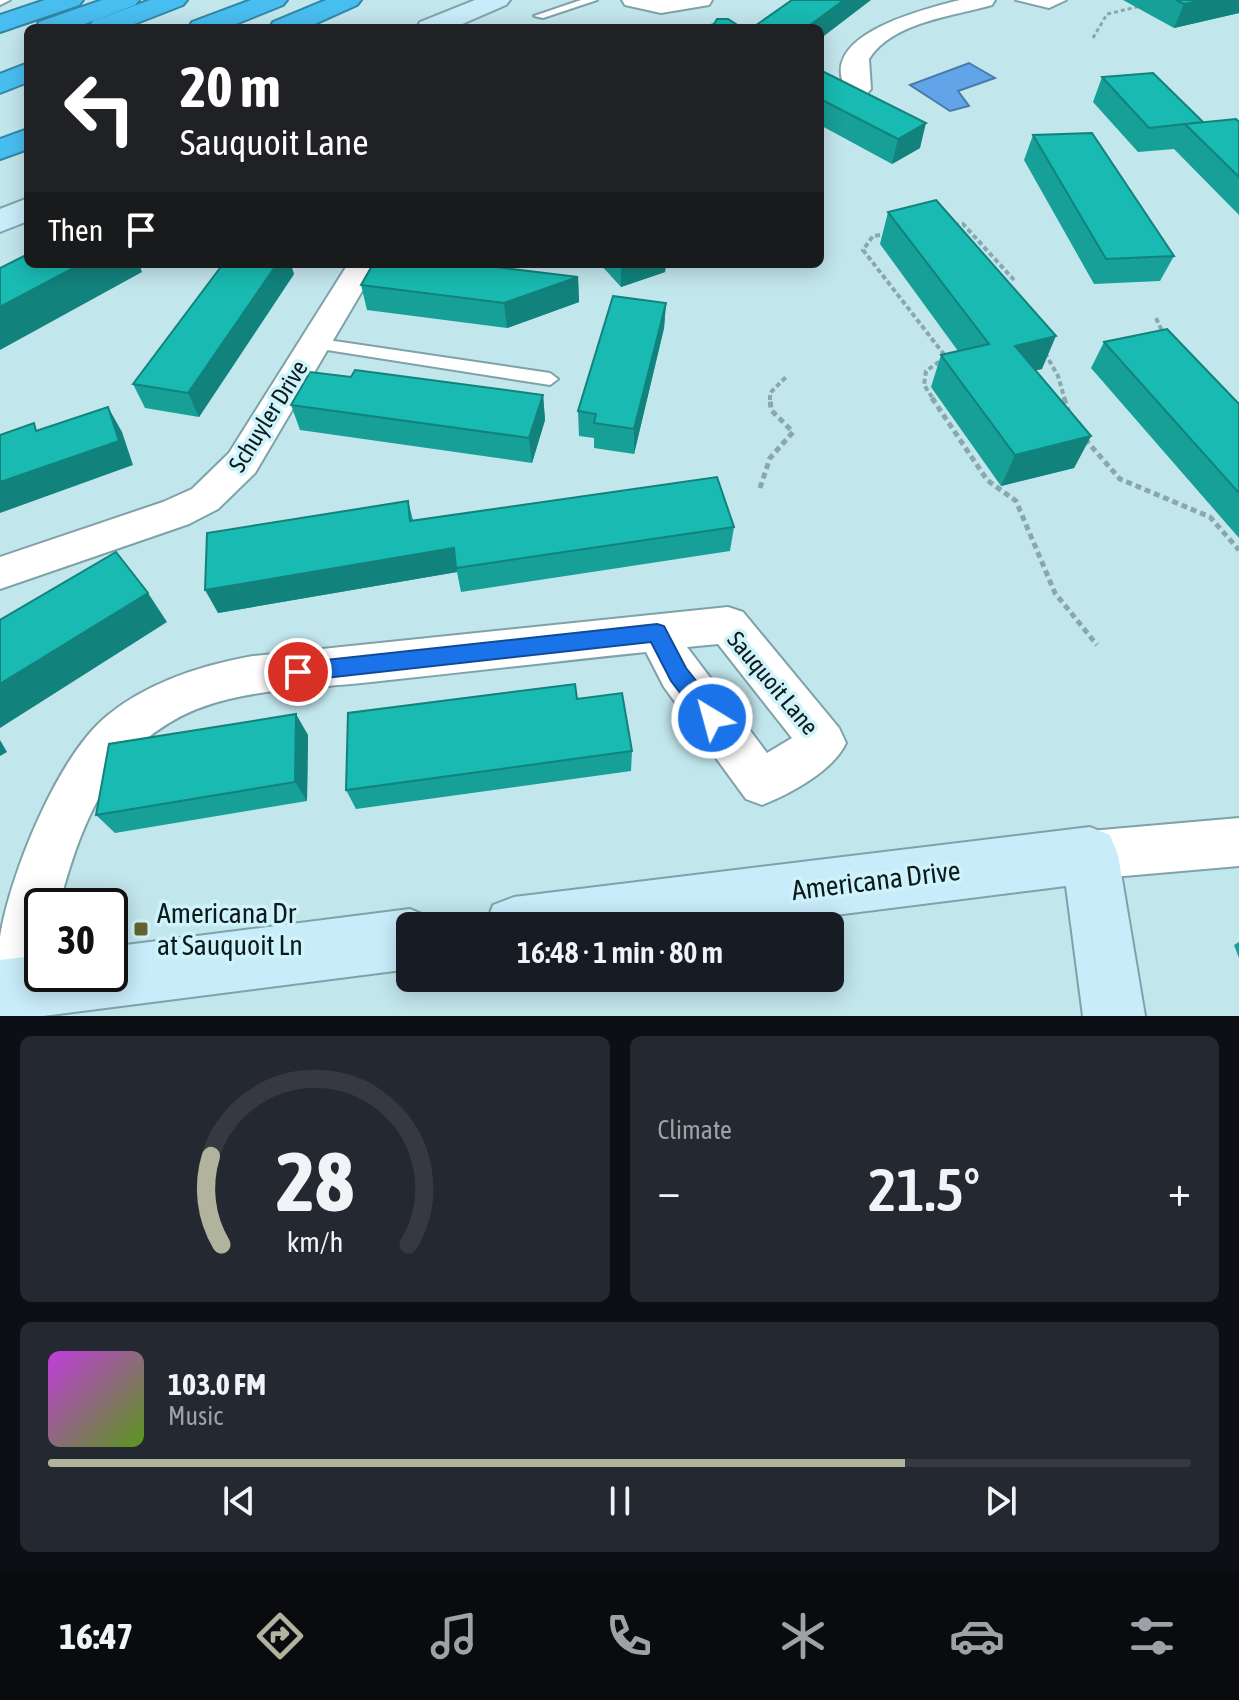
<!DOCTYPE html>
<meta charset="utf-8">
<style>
:root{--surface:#171b24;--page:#242831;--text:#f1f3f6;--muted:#9ea1a6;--line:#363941;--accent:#b2b39d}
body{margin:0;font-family:"Asap Condensed",sans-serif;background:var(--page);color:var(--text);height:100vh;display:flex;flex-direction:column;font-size:30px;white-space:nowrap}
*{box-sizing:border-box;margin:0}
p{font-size:26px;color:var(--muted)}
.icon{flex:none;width:44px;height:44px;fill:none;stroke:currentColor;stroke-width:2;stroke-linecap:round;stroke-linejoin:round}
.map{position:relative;height:1016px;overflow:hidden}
.side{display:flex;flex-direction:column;gap:20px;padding:20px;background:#0d0f14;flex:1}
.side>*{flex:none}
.top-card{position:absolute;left:24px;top:24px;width:800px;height:244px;border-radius:12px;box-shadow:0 4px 20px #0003;background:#202124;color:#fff;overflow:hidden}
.speed{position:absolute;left:24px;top:888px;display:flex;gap:16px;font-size:40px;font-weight:700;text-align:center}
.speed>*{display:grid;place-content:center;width:104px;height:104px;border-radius:50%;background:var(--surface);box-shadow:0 4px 20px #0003;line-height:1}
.speed .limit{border:4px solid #111;border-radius:12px;background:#fff;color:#111}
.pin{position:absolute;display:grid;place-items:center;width:68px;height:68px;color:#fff;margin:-34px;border:4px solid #fff;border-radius:50%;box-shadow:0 2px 8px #0007}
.me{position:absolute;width:88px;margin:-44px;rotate:323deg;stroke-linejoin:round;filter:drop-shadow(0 0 6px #0008)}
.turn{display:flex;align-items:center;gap:28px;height:168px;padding:0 24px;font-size:36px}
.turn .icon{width:104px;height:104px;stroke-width:2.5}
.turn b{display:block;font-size:56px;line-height:68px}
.then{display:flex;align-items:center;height:76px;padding:0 24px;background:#0003;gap:16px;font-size:30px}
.big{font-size:60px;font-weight:600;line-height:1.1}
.side .card{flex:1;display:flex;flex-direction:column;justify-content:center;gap:12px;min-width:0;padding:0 28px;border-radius:12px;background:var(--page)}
.side .dial{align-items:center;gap:0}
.dial svg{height:208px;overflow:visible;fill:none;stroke:var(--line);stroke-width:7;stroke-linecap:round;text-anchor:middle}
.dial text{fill:var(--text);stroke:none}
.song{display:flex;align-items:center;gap:24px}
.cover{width:96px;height:96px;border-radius:12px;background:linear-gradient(135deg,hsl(290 70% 55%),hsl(90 70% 35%))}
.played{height:8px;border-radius:4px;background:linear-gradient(90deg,var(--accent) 75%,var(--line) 75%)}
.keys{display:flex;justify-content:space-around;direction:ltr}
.heat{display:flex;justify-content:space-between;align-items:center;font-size:44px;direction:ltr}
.side .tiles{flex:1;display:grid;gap:20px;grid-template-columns:1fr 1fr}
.card:last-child{grid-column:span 2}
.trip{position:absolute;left:396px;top:912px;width:448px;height:80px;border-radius:12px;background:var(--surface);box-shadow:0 4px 20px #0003;font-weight:600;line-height:80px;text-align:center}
.menu{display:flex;height:128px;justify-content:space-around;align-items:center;background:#090b0e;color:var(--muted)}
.menu .icon{width:56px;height:56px}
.menu .active{color:var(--accent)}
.menu b{font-size:36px;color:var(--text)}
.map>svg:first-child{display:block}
</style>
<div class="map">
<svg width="1239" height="1016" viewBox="0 0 1239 1016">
<rect width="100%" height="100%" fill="#c1e6ec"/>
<path fill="#61a4e7" stroke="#487baa" stroke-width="2" d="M969,63L995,78L958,91L969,106L950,111L910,85Z"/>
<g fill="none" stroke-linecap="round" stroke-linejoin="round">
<g stroke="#7fa2a8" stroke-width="4">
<path id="lane" d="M0,0H10L0,5Z
M581,0H597L543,18L534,16Z
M1016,0H1066L1049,8Z
M314,338L550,373L558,379L550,385L308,347L306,343Z"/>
</g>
<g stroke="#7fa2a8" stroke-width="4">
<path id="street" d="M622,0H712L709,5L661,13L625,5Z
M960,0H995L992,5C954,16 892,22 869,59L871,89L867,94H849C809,36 925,9 960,0Z
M348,264H378L255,473L218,509L189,524L0,589V557L163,502L192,489L229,453Z
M728,607L743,612L839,728L846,743C833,771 790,794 762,805L746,799L664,687L646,652C557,661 469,672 380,681C330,687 279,687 229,699C122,724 84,808 59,906H42V974L31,1008L12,1015L0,1010C0,987 0,960 0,937C10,874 58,755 108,715C149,682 202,665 253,656ZM718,644L792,738L767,753L687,647Z
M1239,818V866L1090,879L1073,872L1066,855L1073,838L1090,831Z"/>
</g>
<g stroke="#7fa2a8" stroke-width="4">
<path id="secondary" d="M475,0H510L506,5L453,28H417L420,22Z
M28,198V221L0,232V209Z
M1090,827L1110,835L1118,855L1145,1016H1083L1066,886L748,926H485L493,905L514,897Z
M410,909L431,918L434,926H410V969L43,1016H0V960L42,955V974H110V947Z"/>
</g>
<g stroke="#3385a6" stroke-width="4">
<path id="highway" d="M45,0H83L79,5L0,32V15Z
M102,0H139L135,5L74,28H36L39,22Z
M150,0H187L183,5L124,28L89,27L93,21Z
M251,0H287L283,5L226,28H189L192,22Z
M326,0H361L357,5L306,28H270L273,22Z
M28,63V82L0,93V74Z
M28,129V149L0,159V139Z"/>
</g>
<path stroke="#8aa8ac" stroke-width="3" stroke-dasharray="4 3" stroke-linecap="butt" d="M1093,38L1107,14L1141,6"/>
<path stroke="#8aa8ac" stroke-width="4" stroke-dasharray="5 3" stroke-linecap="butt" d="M954,225L963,224L1014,280
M888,234L873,236L863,250L946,357L926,371L924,385L934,400
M1156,318L1164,335
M1045,353L1058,376L1065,400
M770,400V393L786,377"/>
<path stroke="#8aa8ac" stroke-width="5" stroke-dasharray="6 4" stroke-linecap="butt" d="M932,398L987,480L1016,501L1055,593L1097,645
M1064,398L1069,414
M1085,439L1120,479L1210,517L1239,550
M760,488L770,458L793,432L771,410L770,398"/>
<use href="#lane" fill="#fff" fill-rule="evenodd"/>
<use href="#street" fill="#fff" fill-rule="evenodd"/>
<use href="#secondary" fill="#c8ecfa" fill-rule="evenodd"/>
<use href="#highway" fill="#48bef0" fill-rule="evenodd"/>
</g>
<path fill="#16a098" d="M1123,0H1239V13L1174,28Z
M820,70L920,148L892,164L820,125Z
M1102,77L1203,123L1239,122V215L1174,149L1138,152L1093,102Z
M1033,135L1174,256L1160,281L1094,284L1024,160Z
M888,212L1042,369L1035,370L1091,436L1074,468L1001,486L931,387L941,355L958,351L880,244Z
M600,264H666L665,272L621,287Z
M294,274L199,417L145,408L133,384Z
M578,277L579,302L507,328L367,310L361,285Z
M666,303L664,328L634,454L594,448V438L579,436L578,411Z
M1104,342L1239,404V538L1091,368Z
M351,377L543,395L545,420L532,463L300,430L291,405Z
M408,501L413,520L734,527L730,551L461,592L457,572L218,613Z
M577,699L632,751L631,771L356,809L346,790Z
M308,735L307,801L115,833L96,815Z
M1239,942V958L1234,945Z"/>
<path fill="#12827c" d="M844,0H871L820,39V28H806Z
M1205,0H1239V13L1174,28L1184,4Z
M926,123L920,148L892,164L898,139Z
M81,264H139L142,272L0,350V307Z
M273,264H291L294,274L199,417L188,393Z
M621,264H666L665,272L621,287Z
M578,277L579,302L507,328L504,303Z
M666,303L664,328L634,454V429Z
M1056,336L1042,369L1002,378L1015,346Z
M543,395L545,420L532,463L529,438Z
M108,407L122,432L133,465L0,513V482Z
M1091,436L1074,468L1001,486L1015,455Z
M454,548L457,572L218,613L205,590Z
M148,593L167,622L0,728V684Z
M296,714L308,735L307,801L295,782Z
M0,740L7,752L0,756Z"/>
<path fill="#19bab1" stroke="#12827c" stroke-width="2" d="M792,0H844L806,28H752Z
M1176,0H1205L1184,4Z
M717,19H728L742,28H702L714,24Z
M820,70L926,123L898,139L820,99Z
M1153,73L1203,122L1149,128L1102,77Z
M1236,119L1239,122V177L1185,124Z
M1092,133L1174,256L1106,259L1033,135Z
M936,200L1056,336L1015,346L1091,436L1015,455L941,355L989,344L888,212Z
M28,254V264H81L0,307V268Z
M223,264H277L188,393L133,384Z
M373,264H470L578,277L504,303L361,285Z
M613,296L666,303L634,429L594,423L596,414L578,411Z
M1167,329L1239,404V493L1104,342Z
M355,370L543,395L529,438L291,405L310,372L351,377Z
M108,407L119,441L0,482V435L34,423L36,431Z
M717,477L734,527L456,568L454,548L205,590L207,533L408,501L410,521Z
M116,552L148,593L0,684V620Z
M575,684L577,699L622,693L632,751L346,790L348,713Z
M296,714L295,782L96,815L109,744Z"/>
<path fill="#1a73e8" stroke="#114b97" stroke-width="2" d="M657,624L664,626L686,668L720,711L723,718L720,724L712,727L704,724L671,681L651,642L298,681L291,678L288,672L291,665L298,663Z"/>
<rect fill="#666430" stroke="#cef3fa" stroke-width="3" x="133" y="921" width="16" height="16" rx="4"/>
<g text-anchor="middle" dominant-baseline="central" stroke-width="7" stroke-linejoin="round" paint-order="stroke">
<g font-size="24" fill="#0c1a1c" stroke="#cef3fa">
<text transform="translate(268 416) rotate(-58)">Schuyler Drive</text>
<text transform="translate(773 683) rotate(50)">Sauquoit Lane</text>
</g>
<g font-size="28" fill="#0c1a1c" stroke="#cef3fa">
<text transform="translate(876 880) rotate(-7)">Americana Drive</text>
</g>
<g font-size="28" fill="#0c1a1c" stroke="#cef3fa" text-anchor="start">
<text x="157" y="913">Americana Dr<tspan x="157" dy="32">at Sauquoit Ln</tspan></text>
</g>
</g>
</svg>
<div class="speed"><div class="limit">30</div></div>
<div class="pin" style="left:298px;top:672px;background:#d93025"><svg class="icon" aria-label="arrive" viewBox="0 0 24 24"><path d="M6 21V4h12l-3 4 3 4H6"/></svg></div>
<svg class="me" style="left:712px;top:718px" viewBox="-20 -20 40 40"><circle r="17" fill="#1a73e8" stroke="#fff" stroke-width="3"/><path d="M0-11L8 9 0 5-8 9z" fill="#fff"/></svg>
<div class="trip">16:48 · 1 min · 80 m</div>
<div class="top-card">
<div class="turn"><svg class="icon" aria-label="left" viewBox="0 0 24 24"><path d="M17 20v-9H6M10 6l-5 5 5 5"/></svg><div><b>20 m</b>Sauquoit Lane</div></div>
<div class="then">Then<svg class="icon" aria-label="arrive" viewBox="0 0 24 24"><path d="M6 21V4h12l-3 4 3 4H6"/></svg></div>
</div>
</div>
<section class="side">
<div class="tiles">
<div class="card dial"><svg viewBox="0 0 100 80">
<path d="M14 69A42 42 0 1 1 86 69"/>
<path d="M14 69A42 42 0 0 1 10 35" stroke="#b2b39d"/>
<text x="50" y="56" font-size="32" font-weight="700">28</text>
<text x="50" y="72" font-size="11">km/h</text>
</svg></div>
<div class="card"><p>Climate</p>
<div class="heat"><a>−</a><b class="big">21.5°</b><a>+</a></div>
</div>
<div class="card">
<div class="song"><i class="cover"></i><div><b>103.0 FM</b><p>Music</p></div></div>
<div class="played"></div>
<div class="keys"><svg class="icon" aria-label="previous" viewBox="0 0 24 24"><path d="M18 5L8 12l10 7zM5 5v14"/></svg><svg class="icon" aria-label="pause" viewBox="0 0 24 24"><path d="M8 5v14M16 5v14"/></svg><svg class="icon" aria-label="next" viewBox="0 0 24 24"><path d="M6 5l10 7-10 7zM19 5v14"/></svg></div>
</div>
</div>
</section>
<nav class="menu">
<b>16:47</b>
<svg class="icon active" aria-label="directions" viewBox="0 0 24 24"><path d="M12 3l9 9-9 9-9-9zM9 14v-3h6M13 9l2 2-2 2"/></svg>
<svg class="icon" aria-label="music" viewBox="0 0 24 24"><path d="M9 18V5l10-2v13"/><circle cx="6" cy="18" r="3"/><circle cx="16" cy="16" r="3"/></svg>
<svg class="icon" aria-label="phone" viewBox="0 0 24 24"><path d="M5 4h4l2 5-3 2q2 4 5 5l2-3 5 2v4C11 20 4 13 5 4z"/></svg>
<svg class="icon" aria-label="climate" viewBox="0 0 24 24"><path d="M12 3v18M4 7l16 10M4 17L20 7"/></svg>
<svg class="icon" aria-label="car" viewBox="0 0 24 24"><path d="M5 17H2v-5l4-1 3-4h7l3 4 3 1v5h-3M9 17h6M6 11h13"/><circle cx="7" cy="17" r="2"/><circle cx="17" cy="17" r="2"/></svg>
<svg class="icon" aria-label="filters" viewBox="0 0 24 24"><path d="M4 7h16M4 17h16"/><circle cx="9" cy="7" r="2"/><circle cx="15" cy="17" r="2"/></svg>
</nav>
